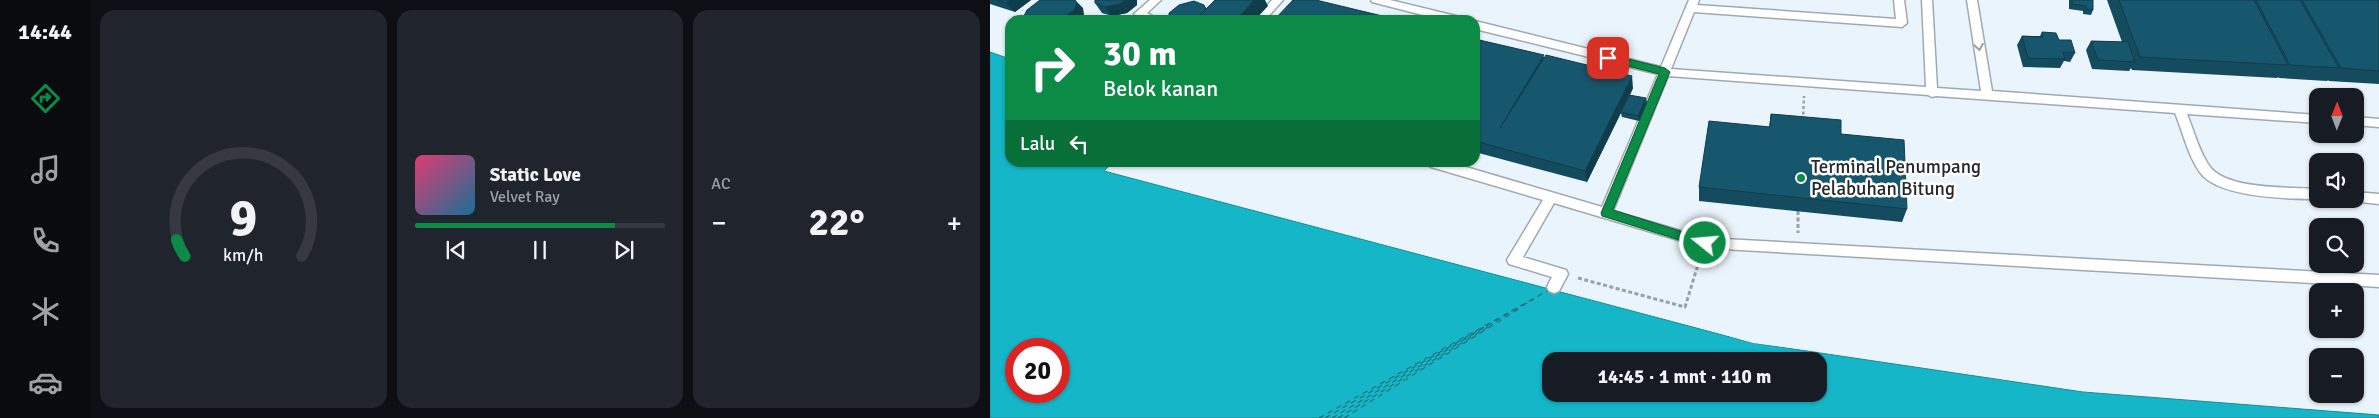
<!DOCTYPE html>
<html lang="id">
<meta charset="utf-8">
<style>
:root{--surface:#171b24;--page:#20242c;--text:#f1f3f6;--muted:#9ea1a6;--line:#363941;--accent:#0c8b46}
body{margin:0;font-family:Signika,sans-serif;background:var(--page);color:var(--text);height:100vh;display:flex;flex-direction:column;font-size:19px;white-space:nowrap}
*{box-sizing:border-box;margin:0}
p{font-size:16px;color:var(--muted)}
.icon{flex:none;width:28px;height:28px;fill:none;stroke:currentColor;stroke-width:2;stroke-linecap:round;stroke-linejoin:round}
.map{position:relative;flex:1;overflow:hidden}
.drawer{display:flex;flex-direction:column;gap:10px;padding:10px;background:#0d0f14;width:900px}
.drawer>*{flex:none}
.banner{position:absolute;left:15px;top:15px;width:475px;height:152px;border-radius:15px;box-shadow:0 1px 4px #0004;background:#0c8b46;color:#fff;overflow:hidden}
.needle{width:32px;rotate:1deg}
.controls{position:absolute;left:1319px;top:88px;display:grid;gap:10px}
.controls a{display:grid;place-items:center;width:55px;height:55px;border-radius:10px;background:var(--surface);box-shadow:0 1px 4px #0004;font-size:25px}
.speed{position:absolute;left:15px;top:338px;display:flex;gap:10px;font-size:25px;font-weight:700;text-align:center}
.speed>*{display:grid;place-content:center;width:65px;height:65px;border-radius:50%;background:var(--surface);box-shadow:0 1px 4px #0004;line-height:1}
.speed .limit{border:8px solid #d22;background:#fff;color:#111}
.pin{position:absolute;display:grid;place-items:center;width:42px;height:42px;color:#fff;margin:-21px;border-radius:10px;box-shadow:0 2px 8px #0006}
.me{position:absolute;width:55px;margin:-28px;rotate:287deg;stroke-linejoin:round;filter:drop-shadow(0 0 4px #0008)}
.turn{display:flex;align-items:center;gap:18px;height:105px;padding:0 15px;font-size:22px}
.turn .icon{width:65px;height:65px;stroke-width:2.5}
.turn b{display:block;font-size:35px;line-height:42px}
.then{display:flex;align-items:center;height:48px;padding:0 15px;background:#0003;gap:10px;font-size:19px}
.big{font-size:38px;font-weight:800;line-height:1.1}
.drawer .widget{flex:1;display:flex;flex-direction:column;justify-content:center;gap:8px;min-width:0;padding:0 18px;border-radius:15px;background:var(--page)}
.drawer .dial{align-items:center;gap:0}
.dial svg{height:130px;overflow:visible;fill:none;stroke:var(--line);stroke-width:7;stroke-linecap:round;text-anchor:middle}
.dial text{fill:var(--text);stroke:none}
.song{display:flex;align-items:center;gap:15px}
.cover{width:60px;height:60px;border-radius:8px;background:linear-gradient(135deg,hsl(340 70% 55%),hsl(200 70% 35%))}
.played{height:5px;border-radius:2px;background:linear-gradient(90deg,var(--accent) 80%,var(--line) 80%)}
.keys{display:flex;justify-content:space-around;direction:ltr}
.heat{display:flex;justify-content:space-between;align-items:center;font-size:28px;direction:ltr}
.drawer .tiles{flex:1;display:grid;gap:10px;grid-template-columns:repeat(3,1fr)}
.trip{position:absolute;left:552px;top:352px;width:285px;height:50px;border-radius:15px;background:var(--surface);box-shadow:0 1px 4px #0004;font-weight:800;line-height:50px;text-align:center}
main{display:flex;flex:1;min-height:0}
.menu{display:flex;flex-direction:column;width:90px;justify-content:space-around;align-items:center;background:#090b0e;color:var(--muted)}
.menu .icon{width:35px;height:35px}
.menu .active{color:var(--accent)}
.menu b{font-size:22px;color:var(--text)}
.map>svg:first-child{display:block}
</style>
<main>
<nav class="menu">
<b>14:44</b>
<svg class="icon active" aria-label="directions" viewBox="0 0 24 24"><path d="M12 3l9 9-9 9-9-9zM9 14v-3h6M13 9l2 2-2 2"/></svg>
<svg class="icon" aria-label="music" viewBox="0 0 24 24"><path d="M9 18V5l10-2v13"/><circle cx="6" cy="18" r="3"/><circle cx="16" cy="16" r="3"/></svg>
<svg class="icon" aria-label="phone" viewBox="0 0 24 24"><path d="M5 4h4l2 5-3 2q2 4 5 5l2-3 5 2v4C11 20 4 13 5 4z"/></svg>
<svg class="icon" aria-label="climate" viewBox="0 0 24 24"><path d="M12 3v18M4 7l16 10M4 17L20 7"/></svg>
<svg class="icon" aria-label="car" viewBox="0 0 24 24"><path d="M5 17H2v-5l4-1 3-4h7l3 4 3 1v5h-3M9 17h6M6 11h13"/><circle cx="7" cy="17" r="2"/><circle cx="17" cy="17" r="2"/></svg>
</nav>
<section class="drawer">
<div class="tiles">
<div class="widget dial"><svg viewBox="0 0 100 80">
<path d="M14 69A42 42 0 1 1 86 69"/>
<path d="M14 69A42 42 0 0 1 9 59" stroke="#0c8b46"/>
<text x="50" y="56" font-size="32" font-weight="700">9</text>
<text x="50" y="72" font-size="11">km/h</text>
</svg></div>
<div class="widget">
<div class="song"><i class="cover"></i><div><b>Static Love</b><p>Velvet Ray</p></div></div>
<div class="played"></div>
<div class="keys"><svg class="icon" aria-label="previous" viewBox="0 0 24 24"><path d="M18 5L8 12l10 7zM5 5v14"/></svg><svg class="icon" aria-label="pause" viewBox="0 0 24 24"><path d="M8 5v14M16 5v14"/></svg><svg class="icon" aria-label="next" viewBox="0 0 24 24"><path d="M6 5l10 7-10 7zM19 5v14"/></svg></div>
</div>
<div class="widget"><p>AC</p>
<div class="heat"><a>−</a><b class="big">22°</b><a>+</a></div>
</div>
</div>
</section>
<div class="map">
<svg width="1389" height="418" viewBox="0 0 1389 418">
<rect width="100%" height="100%" fill="#eaf4fc"/>
<path fill="#14b6c8" stroke="#198c99" fill-rule="evenodd" d="M0,52L20,59V162L122,163L114,171L763,343L1093,392L1389,415V418H0ZM26,349H69V391H26ZM561,361H829V394H561Z"/>
<path fill="#eaf4fc" d="M591,294L763,341L857,355L763,343Z"/>
<g fill="none" stroke-linecap="round" stroke-linejoin="round">
<path stroke="#215a62" stroke-width="1" stroke-dasharray="5.5 4.5" stroke-linecap="butt" d="M532,306L544,299
M329,418L559,290
M335,418L494,327
M342,418L531,306
M348,418L503,324
M354,418L532,307"/>
<g stroke="#a0a9b1" stroke-width="3">
<path id="lane" d="M160,0H171L157,13L170,20H155L144,14Z
M282,0H293L275,20H264Z
M381,0H400L466,16L471,20H452L382,2Z
M699,0H709L707,5L906,19L904,0H914L917,23L912,27L704,12L681,69L936,87L932,0H942L947,88L991,91L977,0H987L1002,91L1328,115V123L1197,114C1204,131 1209,152 1220,167C1238,190 1300,187 1328,189L1329,199C1299,199 1235,198 1213,176C1199,160 1193,132 1185,113L946,96L942,97L938,95L678,76L623,211L715,238L1389,275V287L715,248L564,203L533,257L576,270L578,274L569,291L564,293L559,291L557,287L562,277L519,264L517,260L553,200L441,167L435,162H459L612,207L668,74L485,29V21L671,67Z
M1365,117L1389,119V127L1365,125Z
M1365,192L1389,194V204L1361,201L1360,199H1365Z"/>
</g>
<path stroke="#99a1a7" stroke-width="2.5" stroke-dasharray="3 2.5" stroke-linecap="butt" d="M813,120L814,96"/>
<path stroke="#99a1a7" stroke-width="3" stroke-dasharray="4 2.5" stroke-linecap="butt" d="M808,211V233
M588,278L695,307L710,258"/>
<use href="#lane" fill="#fff" fill-rule="evenodd"/>
</g>
<path fill="#144b5e" d="M0,0H41L25,12L0,4Z
M105,0H147V5L137,13L122,16L112,13L105,3Z
M1079,0H1103V10L1101,15L1093,14V11L1079,9Z
M1117,0H1389V84L1339,81L1338,80L1337,81L1289,78L1288,77L1287,78L1142,70L1141,68L1139,71L1102,69L1096,50L1101,41L1132,42Z
M1052,32L1069,40L1085,53L1080,62L1074,61L1070,68L1033,67L1027,45L1032,36H1050Z
M485,39L554,57L643,88L640,95L657,103L649,121L632,117L631,113L597,182L485,152Z
M781,114L851,134L917,209L912,222L709,201V187L779,127Z"/>
<path fill="#103d4c" d="M20,0H41L25,12L16,3Z
M85,0L93,8L94,14L92,20H71Z
M135,0H147V5L137,13L122,16L115,7Z
M264,0H275L278,6L265,20H245Z
M642,76L643,88L597,182L595,171Z
M656,98L657,103L649,121L648,116Z"/>
<path fill="#17576d" stroke="#103d4c" d="M7,0H20L16,3Z
M50,0H85L87,4L84,10L71,20H35L34,16L37,10Z
M105,0H135L130,4L115,7L105,3Z
M225,0H264L245,20H205Z
M303,0H326L409,20H284Z
M1082,0H1103V10L1096,9V6L1082,4Z
M1129,0H1264L1298,65L1150,57Z
M1266,0H1310L1349,68L1300,65Z
M1312,0H1389V71L1351,68Z
M204,1L214,5L216,9L205,20H179V13L189,5Z
M143,16L153,20H128Z
M1052,32L1066,33L1069,40H1081L1085,53L1073,52L1075,59L1038,58L1032,36L1053,37Z
M485,39L554,55L510,128L556,55L642,76L595,171L485,141Z
M1101,41L1138,42L1145,62L1108,60Z
M639,95L656,98L648,116L631,112Z
M781,114L851,120V134L914,140L917,209L709,187L719,121L780,127Z"/>
<defs><path id="oneway-chevron" d="M-2-3.5L2.5 0L-2 3.5" fill="none" stroke-width="1.6" stroke-linecap="round" stroke-linejoin="round" transform="scale(1.25)"/></defs>
<use stroke="#9d9fa0" href="#oneway-chevron" transform="translate(989 47) rotate(81)"/>
<path fill="#0c8b46" stroke="#085a2e" d="M618,54L675,68L680,72L623,210L719,240V247L715,248L612,216L611,213L669,74L614,60V55Z"/>
<circle fill="#0c8b46" stroke="#fff" stroke-width="2" cx="811" cy="178" r="5"/>
<g text-anchor="middle" dominant-baseline="central" stroke-width="5" stroke-linejoin="round" paint-order="stroke">
<g font-size="19" fill="#25292c" stroke="#fff" text-anchor="start">
<text x="821" y="167">Terminal Penumpang<tspan x="821" dy="22">Pelabuhan Bitung</tspan></text>
</g>
</g>
</svg>
<div class="controls">
<a><svg class="needle" viewBox="-14 -14 28 28"><path d="M0-13l5 13h-10z" fill="#e53935"/><path d="M0 13l5-13h-10z" fill="#9ea1a6"/></svg></a>
<a><svg class="icon" aria-label="sound" viewBox="0 0 24 24"><path d="M4 9h4l5-4v14l-5-4H4zM17 9q2 3 0 6"/></svg></a>
<a><svg class="icon" aria-label="search" viewBox="0 0 24 24"><circle cx="10" cy="10" r="6"/><path d="M15 15l6 6"/></svg></a>
<a>+</a>
<a>−</a>
</div>
<div class="speed"><div class="limit">20</div></div>
<div class="pin" style="left:618px;top:58px;background:#d93025"><svg class="icon" aria-label="arrive" viewBox="0 0 24 24"><path d="M6 21V4h12l-3 4 3 4H6"/></svg></div>
<svg class="me" style="left:715px;top:243px" viewBox="-20 -20 40 40"><circle r="17" fill="#0c8b46" stroke="#fff" stroke-width="3"/><path d="M0-11L8 9 0 5-8 9z" fill="#fff"/></svg>
<div class="trip">14:45 · 1 mnt · 110 m</div>
<div class="banner">
<div class="turn"><svg class="icon" aria-label="right" viewBox="0 0 24 24"><path d="M7 20v-9h11M14 6l5 5-5 5"/></svg><div><b>30 m</b>Belok kanan</div></div>
<div class="then">Lalu<svg class="icon" aria-label="left" viewBox="0 0 24 24"><path d="M17 20v-9H6M10 6l-5 5 5 5"/></svg></div>
</div>
</div>
</main>
